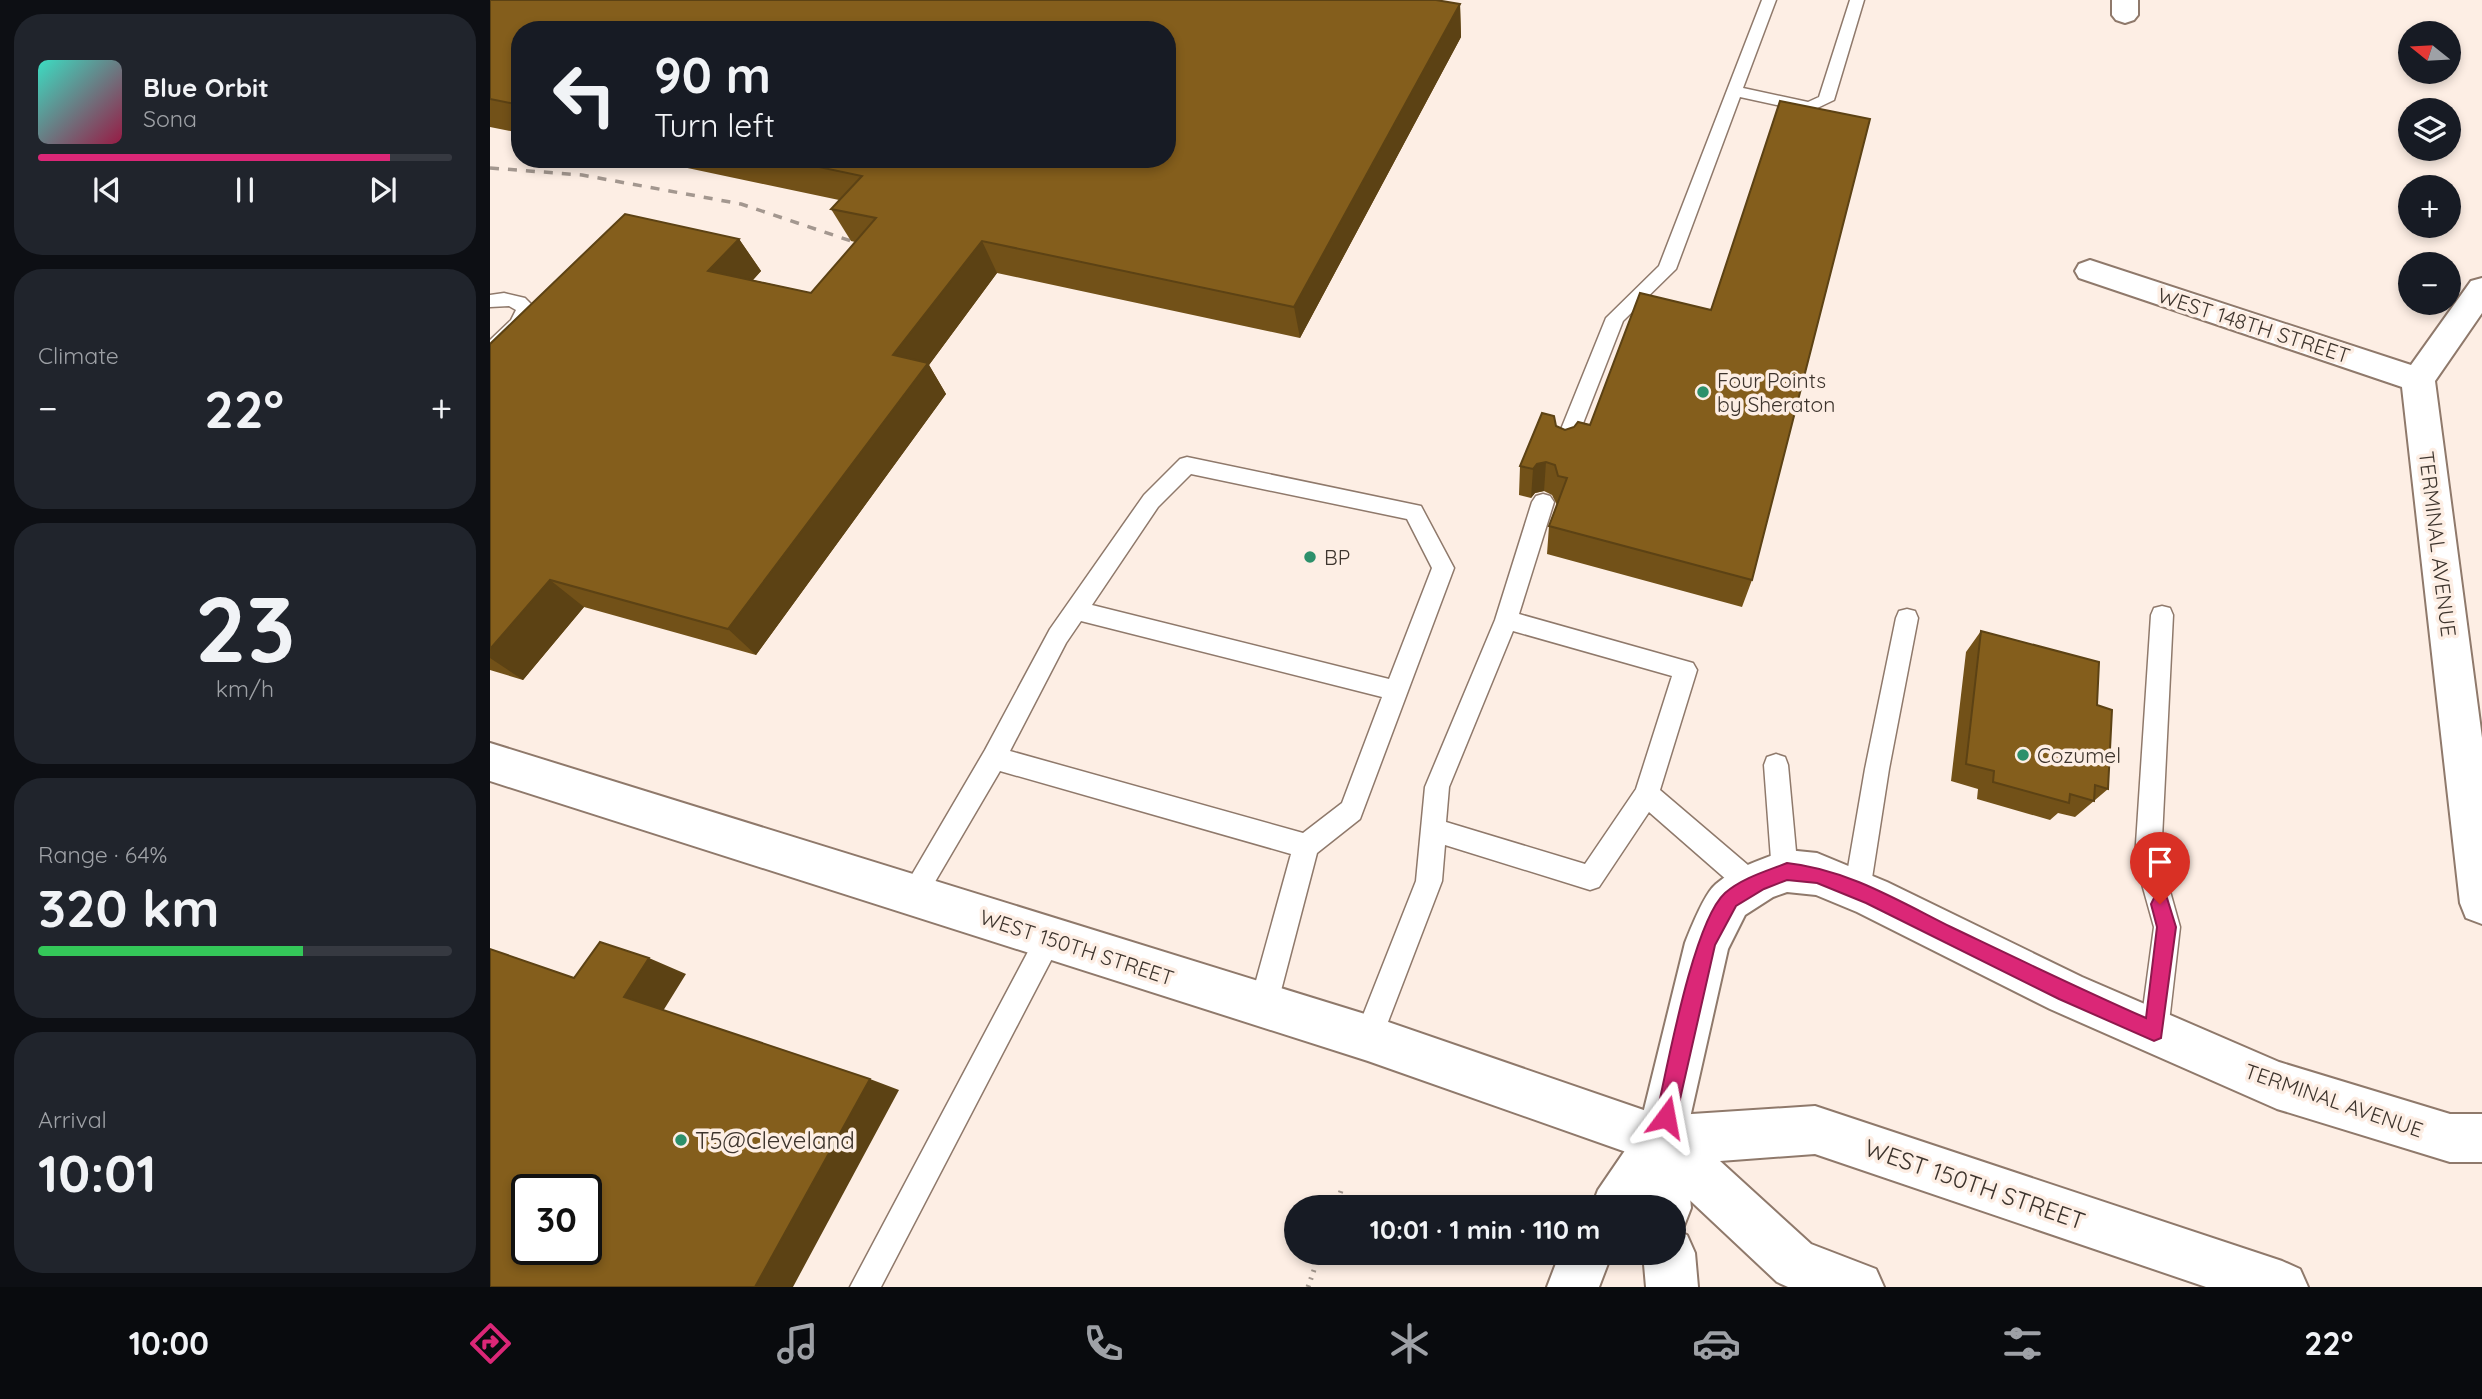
<!DOCTYPE html>
<meta charset="utf-8">
<style>
:root{--surface:#171b24;--page:#20242c;--text:#f1f3f6;--muted:#9ea1a6;--line:#363941;--accent:#db2777}
body{margin:0;font-family:Quicksand,sans-serif;background:var(--page);color:var(--text);height:100vh;display:flex;flex-direction:column;font-size:26px;white-space:nowrap}
*{box-sizing:border-box;margin:0}
p{font-size:23px;color:var(--muted)}
.icon{flex:none;width:38px;height:38px;fill:none;stroke:currentColor;stroke-width:2;stroke-linecap:round;stroke-linejoin:round}
.map{position:relative;flex:1;overflow:hidden}
.details{display:flex;flex-direction:column;gap:14px;padding:14px;background:#0d0f14;width:490px}
.details>*{flex:none}
.banner{position:absolute;left:21px;top:21px;width:665px;height:147px;border-radius:28px;box-shadow:0 4px 10px #0003;background:#171b24;color:var(--text);overflow:hidden}
.needle{width:46px;rotate:288deg}
.controls{position:absolute;left:1908px;top:21px;display:grid;gap:14px}
.controls a{display:grid;place-items:center;width:63px;height:63px;border-radius:50%;background:var(--surface);box-shadow:0 4px 10px #0003;font-size:35px}
.speed{position:absolute;left:21px;top:1174px;display:flex;gap:14px;font-size:35px;font-weight:700;text-align:center}
.speed>*{display:grid;place-content:center;width:91px;height:91px;border-radius:50%;background:var(--surface);box-shadow:0 4px 10px #0003;line-height:1}
.speed .limit{border:4px solid #111;border-radius:10px;background:#fff;color:#111}
.pin{position:absolute;display:grid;place-items:center;width:60px;height:60px;color:#fff;margin:-72px -30px;border-radius:50% 50% 50% 0;rotate:-45deg;box-shadow:0 0 7px #0007}
.pin .icon{rotate:45deg}
.me{position:absolute;width:77px;margin:-38px;rotate:13deg;stroke-linejoin:round;filter:drop-shadow(0 0 5px #0008)}
.turn{display:flex;align-items:center;gap:24px;height:147px;padding:0 28px;font-size:32px}
.turn .icon{width:91px;height:91px;stroke-width:2.5}
.turn b{display:block;font-size:49px;line-height:60px}
.big{font-size:52px;font-weight:700;line-height:1.1}
.details .tile{flex:1;display:flex;flex-direction:column;justify-content:center;gap:10px;min-width:0;padding:0 24px;border-radius:28px;background:var(--page)}
.details .dial{align-items:center;gap:0}
.dial b{font-size:91px;line-height:1}
.song{display:flex;align-items:center;gap:21px}
.cover{width:84px;height:84px;border-radius:10px;background:linear-gradient(135deg,hsl(170 70% 55%),hsl(340 70% 35%))}
.played{height:7px;border-radius:4px;background:linear-gradient(90deg,var(--accent) 85%,var(--line) 85%)}
.keys{display:flex;justify-content:space-around;direction:ltr}
.heat{display:flex;justify-content:space-between;align-items:center;font-size:38px;direction:ltr}
.charge{height:10px;border-radius:5px;background:linear-gradient(90deg,#34c759 64%,var(--line) 0)}
.trip{position:absolute;left:794px;top:1195px;width:402px;height:70px;border-radius:35px;background:var(--surface);box-shadow:0 4px 10px #0003;font-weight:700;line-height:70px;text-align:center}
.tab-bar{display:flex;height:112px;justify-content:space-around;align-items:center;background:#090b0e;color:var(--muted)}
.tab-bar .icon{width:49px;height:49px}
.tab-bar .active{color:var(--accent)}
.tab-bar b{font-size:32px;color:var(--text)}
main{display:flex;flex:1;min-height:0}
.map>svg:first-child{display:block}
</style>
<main>
<section class="details">
<div class="tile">
<div class="song"><i class="cover"></i><div><b>Blue Orbit</b><p>Sona</p></div></div>
<div class="played"></div>
<div class="keys"><svg class="icon" aria-label="previous" viewBox="0 0 24 24"><path d="M18 5L8 12l10 7zM5 5v14"/></svg><svg class="icon" aria-label="pause" viewBox="0 0 24 24"><path d="M8 5v14M16 5v14"/></svg><svg class="icon" aria-label="next" viewBox="0 0 24 24"><path d="M6 5l10 7-10 7zM19 5v14"/></svg></div>
</div>
<div class="tile"><p>Climate</p>
<div class="heat"><a>−</a><b class="big">22°</b><a>+</a></div>
</div>
<div class="tile dial"><b>23</b><p>km/h</p></div>
<div class="tile"><p>Range · 64%</p><b class="big">320 km</b><div class="charge"></div></div>
<div class="tile"><p>Arrival</p><b class="big">10:01</b></div>
</section>
<div class="map">
<svg width="1992" height="1287" viewBox="0 0 1992 1287">
<rect width="100%" height="100%" fill="#fdeee4"/>
<g fill="none" stroke-linecap="round" stroke-linejoin="round">
<g stroke="#8f796b" stroke-width="3">
<path id="lane" d="M1272,0H1286L1253,88L1318,102L1329,97L1360,0H1374L1344,100L1319,112L1250,97L1186,269L1133,321L1083,449L1080,455L1073,457L1066,455L1063,449L1116,318L1169,266Z
M14,293L35,298L45,308C37,327 21,352 0,358V340L21,320L26,310L19,306L0,307V295Z
M697,457L931,506L964,568L870,819L827,853L787,1006L783,1016L773,1020L763,1016L759,1006L801,854L510,771L432,904L423,908L414,904L410,895L495,750L560,629L654,495L690,459ZM701,474L917,519L942,568L899,679L602,605L668,507ZM591,621L892,697L852,803L813,833L520,751L576,643Z
M1053,494L1060,496L1064,502L1029,614L1203,663L1207,670L1170,790L1272,877L1276,886L1272,895L1263,898L1254,895L1159,812L1109,887L1100,890L955,845L952,881L888,1048L878,1052L868,1048L864,1038L926,881L935,787L1005,620L1042,502L1046,496ZM1023,631L1182,676L1146,789L1095,864L956,822L959,787Z
M1672,606L1680,608L1683,615L1671,859L1690,927L1678,1031L1674,1041L1664,1045L1654,1041L1650,1031L1664,927L1645,859L1661,615L1664,608Z
M1417,609L1425,611L1428,618L1399,769L1380,891L1376,900L1367,904L1358,900L1354,891L1375,769L1406,618L1409,611Z
M1286,754L1295,757L1298,765L1308,873L1304,882L1295,885L1286,882L1282,873L1274,765L1277,757Z
M559,925L568,929L572,938L568,947L391,1287H360L550,929Z"/>
</g>
<g stroke="#8f796b" stroke-width="4">
<path id="street" d="M1622,0H1648V15L1644,20L1635,23L1626,20L1622,15Z
M1600,260L1921,365L1981,281L1992,278V313L1945,381L1992,738V924L1976,918L1970,903L1912,387L1589,278L1585,271L1589,264Z
M1297,850L1327,853L1397,882L1592,977L1789,1062L1960,1114H1992V1162H1960L1787,1109L1560,1009L1367,912L1326,895L1297,892L1283,897L1255,915L1238,949L1195,1140L1201,1208L1194,1226L1185,1229V1208H1101L1108,1190L1149,1130L1195,943C1201,928 1214,894 1226,884C1246,867 1273,859 1297,850Z
M1185,1230L1197,1235L1205,1253L1208,1287H1156L1153,1253H1185Z
M1070,1253H1122L1109,1287H1057Z"/>
</g>
<g stroke="#8f796b" stroke-width="4">
<path id="secondary" d="M0,743L878,1015L1171,1116L1325,1106L1792,1261L1810,1269L1818,1287H1716L1325,1154L1230,1161L1321,1244L1386,1269L1394,1287H1298L1287,1282L1156,1159L878,1061L0,781Z"/>
</g>
<path stroke="#a3978e" stroke-width="5" stroke-dasharray="2 6" stroke-linecap="butt" d="M845,1208L852,1188
M818,1287L830,1253"/>
<use href="#lane" fill="#fff" fill-rule="evenodd"/>
<use href="#street" fill="#fff" fill-rule="evenodd"/>
<use href="#secondary" fill="#fff" fill-rule="evenodd"/>
<path stroke="#a3978f" stroke-width="3.5" stroke-dasharray="9 9" stroke-linecap="butt" d="M0,168L92,175L251,204L361,241"/>
</g>
<path fill="#725118" d="M0,0L970,4L971,37L810,338L507,273L439,365L456,394L266,655L94,607L33,680L0,670V344L249,239L271,271L263,280L321,293L365,242L361,241L341,209L349,200L155,159H677L30,30V133L0,127Z
M1066,426L1262,580L1252,607L1057,554L1059,526L1067,505L1062,495L1054,491L1045,493L1041,498L1029,495L1030,466Z
M1491,631L1607,705L1618,789L1585,817L1568,813L1560,820L1487,799L1488,789L1461,781L1476,652Z"/>
<path fill="#5c4214" d="M970,4L971,37L810,338L804,307Z
M249,239L271,271L242,303L218,271Z
M492,241L507,273L439,365L456,394L266,655L238,629L403,355Z
M1056,462L1054,491L1045,493L1041,498L1043,469L1047,464Z
M60,580L94,607L33,680L0,658V649Z
M159,958L196,974L173,1011L134,997Z
M380,1079L409,1090L303,1287H265Z"/>
<path fill="#845e1c" stroke="#5c4214" stroke-width="2" fill-rule="evenodd" d="M0,0H946L970,4L804,307L492,241L403,355L438,363L238,629L60,580L0,649V344L135,214L249,239L218,271L321,293L386,218L341,209L372,176L291,159H677V30H30V105L0,99Z
M1290,101L1380,119L1262,580L1059,526L1077,478L1068,476L1065,465L1056,462L1047,464L1043,469L1030,466L1052,413L1064,416L1066,426L1075,430L1084,427L1088,422L1100,425L1150,293L1221,310Z
M1491,631L1609,662L1607,705L1622,710L1618,789L1605,785L1604,801L1580,794L1579,803L1503,782L1504,771L1476,764Z
M110,942L159,958L134,997L380,1079L265,1287H0V949L84,978ZM37,1190H96V1250H37Z"/>
<path fill="#db2777" stroke="#8e194d" stroke-width="2" d="M1297,863C1356,869 1409,901 1461,927C1526,958 1590,989 1656,1018L1667,927L1661,904L1664,898L1670,895L1677,898L1686,927L1671,1038L1664,1041L1569,999L1376,903L1327,883L1297,880L1274,889L1246,906L1225,945L1186,1117L1183,1124L1176,1127L1169,1124L1166,1117C1177,1069 1203,922 1235,893C1252,878 1277,871 1297,863Z"/>
<g fill="#2d906b" stroke="#fdeee4" stroke-width="2.5">
<circle cx="1213" cy="392" r="7"/>
<circle cx="820" cy="557" r="7"/>
<circle cx="1533" cy="755" r="7"/>
<circle cx="191" cy="1140" r="7"/>
</g>
<g text-anchor="middle" dominant-baseline="central" stroke-width="7" stroke-linejoin="round" paint-order="stroke">
<g font-size="21" fill="#3d342d" stroke="#fdeee4">
<text transform="translate(1764 325) rotate(18)">WEST 148TH STREET</text>
<text transform="translate(1948 544) rotate(83)">TERMINAL AVENUE</text>
<text transform="translate(587 947) rotate(18)">WEST 150TH STREET</text>
<text transform="translate(1844 1100) rotate(19)">TERMINAL AVENUE</text>
</g>
<g font-size="21" fill="#3d342d" stroke="#fdeee4" text-anchor="start">
<text x="1227" y="380">Four Points<tspan x="1227" dy="24">by Sheraton</tspan></text>
<text x="834" y="557">BP</text>
<text x="1547" y="755">Cozumel</text>
</g>
<g font-size="24" fill="#3d342d" stroke="#fdeee4" text-anchor="start">
<text x="205" y="1140">T5@Cleveland</text>
</g>
<g font-size="24" fill="#3d342d" stroke="#fdeee4">
<text transform="translate(1485 1184) rotate(19)">WEST 150TH STREET</text>
</g>
</g>
</svg>
<div class="controls">
<a><svg class="needle" viewBox="-14 -14 28 28"><path d="M0-13l5 13h-10z" fill="#e53935"/><path d="M0 13l5-13h-10z" fill="#9ea1a6"/></svg></a>
<a><svg class="icon" aria-label="layers" viewBox="0 0 24 24"><path d="M12 4l9 5-9 5-9-5zM3 14l9 5 9-5"/></svg></a>
<a>+</a>
<a>−</a>
</div>
<div class="speed"><div class="limit">30</div></div>
<div class="pin" style="left:1670px;top:904px;background:#d93025"><svg class="icon" aria-label="arrive" viewBox="0 0 24 24"><path d="M6 21V4h12l-3 4 3 4H6"/></svg></div>
<svg class="me" style="left:1176px;top:1117px" viewBox="-20 -20 40 40"><path d="M0-17L14 15 0 8-14 15z" fill="#db2777" stroke="#fff" stroke-width="4"/></svg>
<div class="trip">10:01 · 1 min · 110 m</div>
<div class="banner">
<div class="turn"><svg class="icon" aria-label="left" viewBox="0 0 24 24"><path d="M17 20v-9H6M10 6l-5 5 5 5"/></svg><div><b>90 m</b>Turn left</div></div>
</div>
</div>
</main>
<nav class="tab-bar">
<b>10:00</b>
<svg class="icon active" aria-label="directions" viewBox="0 0 24 24"><path d="M12 3l9 9-9 9-9-9zM9 14v-3h6M13 9l2 2-2 2"/></svg>
<svg class="icon" aria-label="music" viewBox="0 0 24 24"><path d="M9 18V5l10-2v13"/><circle cx="6" cy="18" r="3"/><circle cx="16" cy="16" r="3"/></svg>
<svg class="icon" aria-label="phone" viewBox="0 0 24 24"><path d="M5 4h4l2 5-3 2q2 4 5 5l2-3 5 2v4C11 20 4 13 5 4z"/></svg>
<svg class="icon" aria-label="climate" viewBox="0 0 24 24"><path d="M12 3v18M4 7l16 10M4 17L20 7"/></svg>
<svg class="icon" aria-label="car" viewBox="0 0 24 24"><path d="M5 17H2v-5l4-1 3-4h7l3 4 3 1v5h-3M9 17h6M6 11h13"/><circle cx="7" cy="17" r="2"/><circle cx="17" cy="17" r="2"/></svg>
<svg class="icon" aria-label="filters" viewBox="0 0 24 24"><path d="M4 7h16M4 17h16"/><circle cx="9" cy="7" r="2"/><circle cx="15" cy="17" r="2"/></svg>
<b>22°</b>
</nav>
